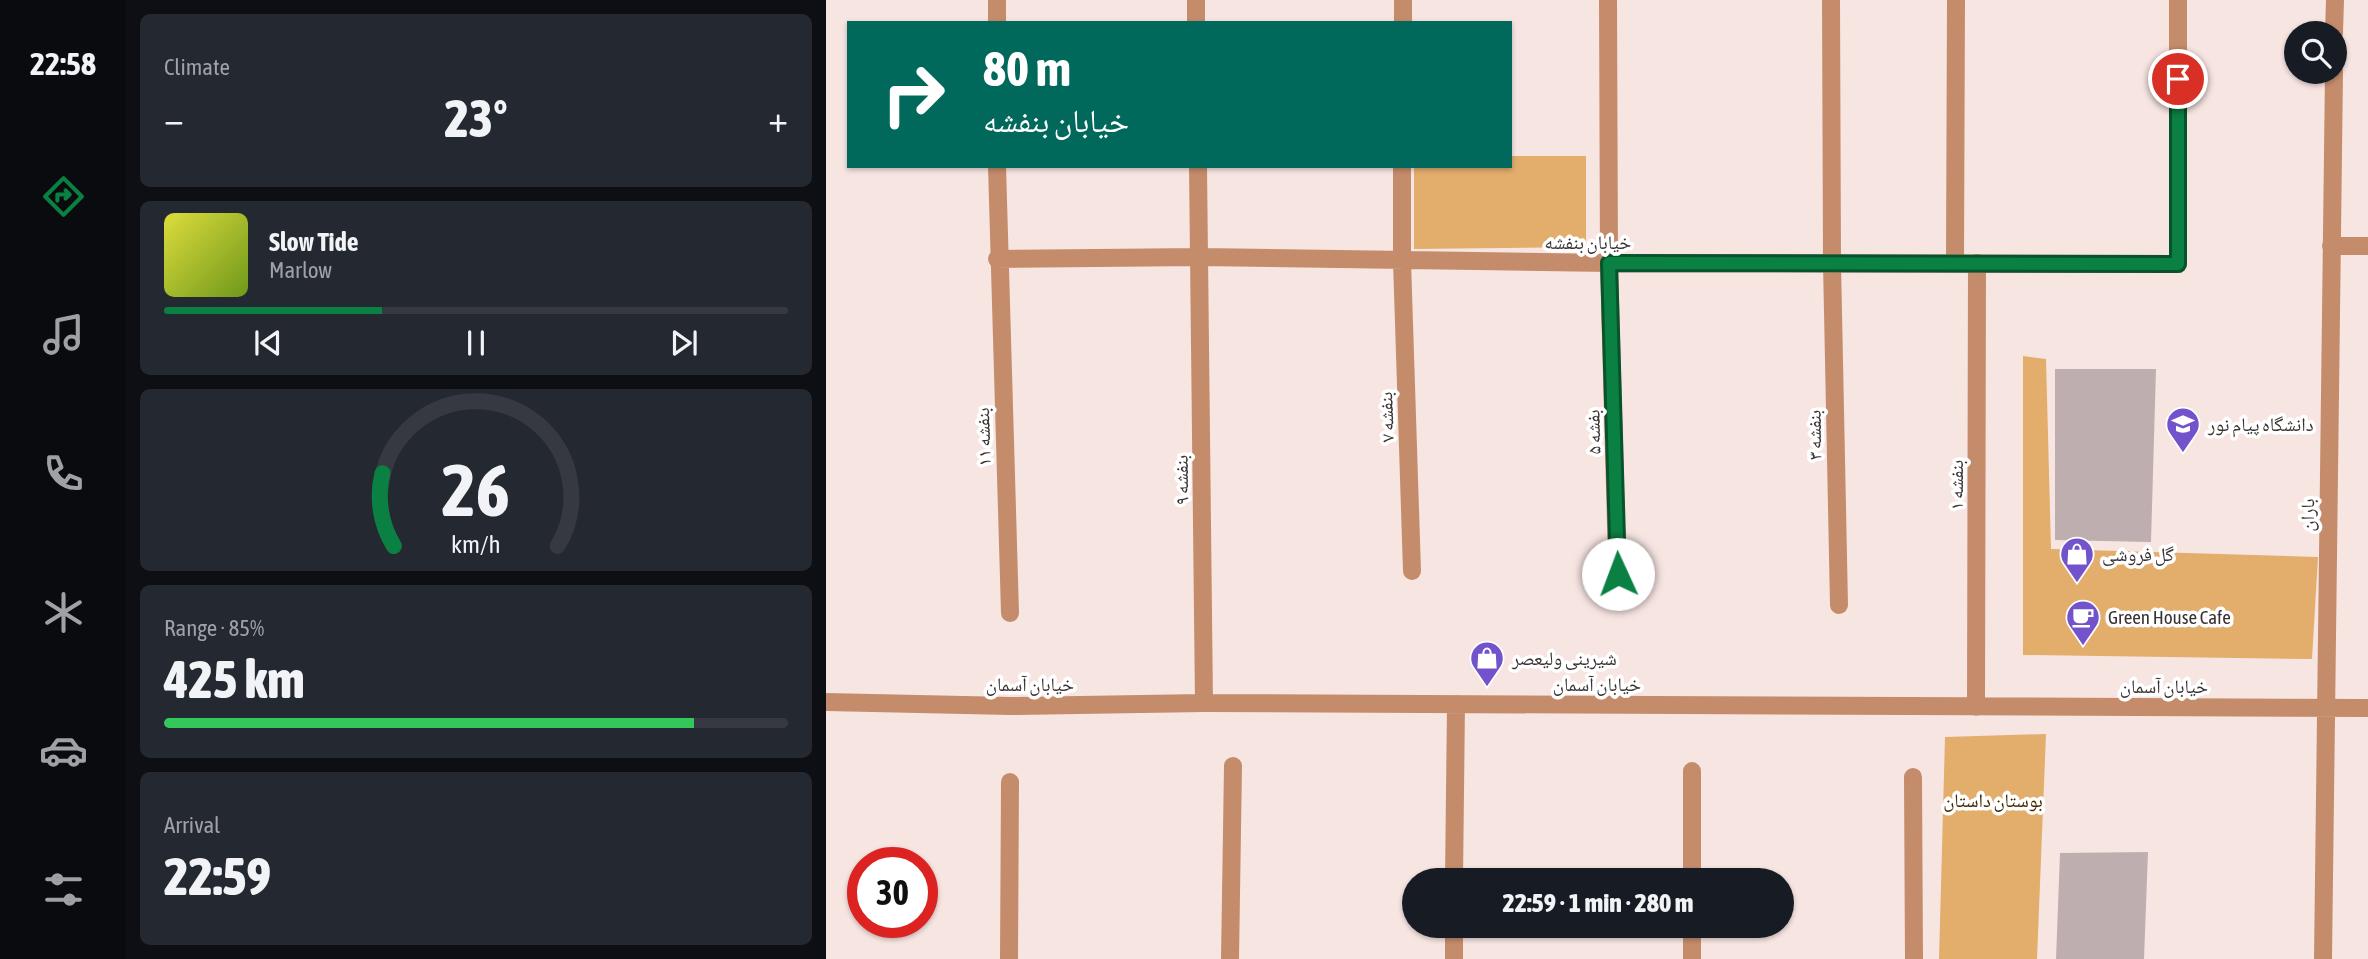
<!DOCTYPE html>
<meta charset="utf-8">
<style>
:root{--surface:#171b24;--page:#242831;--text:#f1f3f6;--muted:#9ea1a6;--line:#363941;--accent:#0b8043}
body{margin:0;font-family:"Asap Condensed","Noto Naskh Arabic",sans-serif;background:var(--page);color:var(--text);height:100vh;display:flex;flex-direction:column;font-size:26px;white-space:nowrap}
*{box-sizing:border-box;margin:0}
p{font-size:23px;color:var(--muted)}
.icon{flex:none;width:38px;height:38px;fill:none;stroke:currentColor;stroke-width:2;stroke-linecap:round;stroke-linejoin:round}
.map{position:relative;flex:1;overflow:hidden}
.drawer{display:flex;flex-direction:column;gap:14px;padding:14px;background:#0d0f14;width:700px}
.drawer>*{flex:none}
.hud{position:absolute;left:21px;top:21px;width:665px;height:147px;border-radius:0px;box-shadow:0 2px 5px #0004;background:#00695c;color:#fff;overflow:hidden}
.buttons{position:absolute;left:1458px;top:21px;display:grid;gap:14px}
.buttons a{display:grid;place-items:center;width:63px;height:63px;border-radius:50%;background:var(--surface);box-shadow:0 2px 5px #0004;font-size:35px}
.speed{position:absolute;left:21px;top:847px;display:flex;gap:14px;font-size:35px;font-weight:700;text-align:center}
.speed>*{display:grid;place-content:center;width:91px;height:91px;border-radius:50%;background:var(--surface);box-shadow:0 2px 5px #0004;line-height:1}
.speed .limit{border:10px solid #d22;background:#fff;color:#111}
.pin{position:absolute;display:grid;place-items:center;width:60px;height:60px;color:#fff;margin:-30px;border:4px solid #fff;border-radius:50%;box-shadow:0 2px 7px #0007}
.me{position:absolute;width:77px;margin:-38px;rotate:358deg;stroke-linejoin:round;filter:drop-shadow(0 0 5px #0008)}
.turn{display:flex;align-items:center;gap:24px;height:147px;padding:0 21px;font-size:32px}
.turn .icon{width:91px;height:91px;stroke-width:2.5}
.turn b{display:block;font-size:49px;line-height:60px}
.big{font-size:52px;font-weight:800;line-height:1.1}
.drawer .widget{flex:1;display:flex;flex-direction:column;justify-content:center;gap:10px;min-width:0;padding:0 24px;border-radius:10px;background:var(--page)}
.drawer .dial{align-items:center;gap:0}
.dial svg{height:182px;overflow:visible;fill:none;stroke:var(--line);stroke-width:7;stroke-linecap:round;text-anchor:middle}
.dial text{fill:var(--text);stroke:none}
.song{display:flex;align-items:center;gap:21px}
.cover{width:84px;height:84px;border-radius:10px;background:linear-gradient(135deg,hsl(60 70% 55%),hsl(80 70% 35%))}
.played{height:7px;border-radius:4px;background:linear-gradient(90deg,var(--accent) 35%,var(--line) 35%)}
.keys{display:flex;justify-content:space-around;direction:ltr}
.heat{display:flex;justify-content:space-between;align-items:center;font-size:38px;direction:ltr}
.charge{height:10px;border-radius:5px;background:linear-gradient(90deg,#34c759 85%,var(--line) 0)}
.trip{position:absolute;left:576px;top:868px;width:392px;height:70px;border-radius:35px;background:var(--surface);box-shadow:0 2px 5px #0004;font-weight:800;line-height:70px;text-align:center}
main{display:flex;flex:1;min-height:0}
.menu{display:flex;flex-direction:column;width:126px;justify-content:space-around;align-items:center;background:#090b0e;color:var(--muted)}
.menu .icon{width:49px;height:49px}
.menu .active{color:var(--accent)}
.menu b{font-size:32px;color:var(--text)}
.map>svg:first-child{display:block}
</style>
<main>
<nav class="menu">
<b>22:58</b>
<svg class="icon active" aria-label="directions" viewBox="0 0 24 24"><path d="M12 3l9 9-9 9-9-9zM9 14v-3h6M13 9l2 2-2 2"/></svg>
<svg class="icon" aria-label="music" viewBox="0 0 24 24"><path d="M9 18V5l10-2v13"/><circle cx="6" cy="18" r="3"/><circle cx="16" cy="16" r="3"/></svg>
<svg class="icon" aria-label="phone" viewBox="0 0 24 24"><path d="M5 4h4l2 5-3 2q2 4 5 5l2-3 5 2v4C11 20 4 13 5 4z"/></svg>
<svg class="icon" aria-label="climate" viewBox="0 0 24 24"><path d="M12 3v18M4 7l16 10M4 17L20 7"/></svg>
<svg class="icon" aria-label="car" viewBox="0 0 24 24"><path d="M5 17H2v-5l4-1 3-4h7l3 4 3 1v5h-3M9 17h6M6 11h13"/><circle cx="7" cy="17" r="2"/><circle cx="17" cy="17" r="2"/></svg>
<svg class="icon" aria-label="filters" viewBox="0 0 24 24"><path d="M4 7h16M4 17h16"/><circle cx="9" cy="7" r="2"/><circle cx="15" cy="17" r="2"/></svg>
</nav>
<section class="drawer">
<div class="widget"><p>Climate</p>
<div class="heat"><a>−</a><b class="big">23°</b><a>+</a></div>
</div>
<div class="widget">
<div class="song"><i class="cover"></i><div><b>Slow Tide</b><p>Marlow</p></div></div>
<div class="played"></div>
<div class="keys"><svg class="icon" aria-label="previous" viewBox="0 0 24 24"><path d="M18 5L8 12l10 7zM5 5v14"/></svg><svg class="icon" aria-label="pause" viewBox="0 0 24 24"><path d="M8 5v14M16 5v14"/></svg><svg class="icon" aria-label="next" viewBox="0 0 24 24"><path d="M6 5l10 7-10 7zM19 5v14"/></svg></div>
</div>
<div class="widget dial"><svg viewBox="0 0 100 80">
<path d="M14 69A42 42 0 1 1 86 69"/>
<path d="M14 69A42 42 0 0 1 9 37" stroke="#0b8043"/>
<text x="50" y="56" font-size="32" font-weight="700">26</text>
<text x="50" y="72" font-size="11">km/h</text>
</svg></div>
<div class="widget"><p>Range · 85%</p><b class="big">425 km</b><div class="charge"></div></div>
<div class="widget"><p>Arrival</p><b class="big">22:59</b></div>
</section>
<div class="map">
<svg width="1542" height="959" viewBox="0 0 1542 959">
<rect width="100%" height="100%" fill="#f7e5e2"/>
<path fill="#e3ad6c" d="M684,156H760V247L588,249V166H684Z
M1197,356L1220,359L1225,549L1492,557L1486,659L1197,655Z
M1220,734L1211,959H1113L1119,737Z"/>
<path fill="#bfaeb0" d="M1229,369H1330L1325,542L1229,540Z
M1322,852L1318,959H1230L1234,853Z"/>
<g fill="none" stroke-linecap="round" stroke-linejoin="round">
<path stroke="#c58c6c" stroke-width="18" d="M171,0V23
M370,0V23
M782,0L783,263L792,600
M1005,0L1006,263L1013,605
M577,23V0
M1508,33L1509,0
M171,166L184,613
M372,166L378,703
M576,166V261L586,571
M1505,246H1542
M171,259L374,257L783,263L1352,264V0
M1129,263L1130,0
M0,702L184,706L378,703L1542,708
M1150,707L1151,263
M1087,777L1088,959
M628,880L630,704
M866,880V771
M183,959L184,782
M404,959L407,766
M628,959V926
M866,959V926
M1497,959L1508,72"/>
</g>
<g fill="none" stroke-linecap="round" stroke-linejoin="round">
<g stroke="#07532c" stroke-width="18">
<path id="route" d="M792,574L783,263L1352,264V79"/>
</g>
<use href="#route" stroke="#0b8043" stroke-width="12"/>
</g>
<defs>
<g id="university-pin" transform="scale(1.75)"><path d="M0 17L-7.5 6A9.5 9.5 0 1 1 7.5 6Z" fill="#7353cc" stroke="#fff"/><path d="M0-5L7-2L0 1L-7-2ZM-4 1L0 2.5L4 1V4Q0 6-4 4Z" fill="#fff"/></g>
<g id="shop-pin" transform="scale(1.75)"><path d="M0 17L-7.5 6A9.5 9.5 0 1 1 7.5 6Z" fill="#7353cc" stroke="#fff"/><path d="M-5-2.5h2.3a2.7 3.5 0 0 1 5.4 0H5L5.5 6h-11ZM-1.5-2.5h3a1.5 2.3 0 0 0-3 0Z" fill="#fff"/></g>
<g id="cafe-pin" transform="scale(1.75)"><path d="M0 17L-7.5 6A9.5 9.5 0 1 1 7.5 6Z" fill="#7353cc" stroke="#fff"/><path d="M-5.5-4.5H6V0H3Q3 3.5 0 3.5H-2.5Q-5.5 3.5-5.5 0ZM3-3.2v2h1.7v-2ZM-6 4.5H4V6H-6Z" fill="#fff"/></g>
</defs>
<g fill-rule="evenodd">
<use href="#university-pin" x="1357" y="424"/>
<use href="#shop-pin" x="1251" y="554"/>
<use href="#cafe-pin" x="1257" y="617"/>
<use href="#shop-pin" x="661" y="658"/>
</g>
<g text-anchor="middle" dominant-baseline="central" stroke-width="7" stroke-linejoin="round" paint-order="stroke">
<g font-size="19" fill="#393231" stroke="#fff">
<text x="762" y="242">خیابان بنفشه</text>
<text transform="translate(560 417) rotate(-92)">بنفشه ۷</text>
<text transform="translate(767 432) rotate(-92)">بفشه ۵</text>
<text transform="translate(988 435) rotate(-91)">بنفشه ۳</text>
<text transform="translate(157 437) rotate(-92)">بنفشه ۱۱</text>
<text transform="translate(355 480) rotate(-91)">بنفشه ۹</text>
<text transform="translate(1130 485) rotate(-90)">بنفشه ۱</text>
<text transform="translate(1481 515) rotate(-89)">باران</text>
<text x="204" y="684">خیابان آسمان</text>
<text x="771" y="684">خیابان آسمان</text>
<text x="1338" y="686">خیابان آسمان</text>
</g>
<g font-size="19" fill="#393231" stroke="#fff" text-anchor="start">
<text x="1382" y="424">دانشگاه پیام نور</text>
<text x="1276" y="554">گل فروشی</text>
<text x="1282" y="617">Green House Cafe</text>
<text x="686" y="658">شیرینی ولیعصر</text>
</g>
<g font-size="19" fill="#402702" stroke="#fff">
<text x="1167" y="800">بوستان داستان</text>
</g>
</g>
</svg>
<div class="buttons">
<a><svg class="icon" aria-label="search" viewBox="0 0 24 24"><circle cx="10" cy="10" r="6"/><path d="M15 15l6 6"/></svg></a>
</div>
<div class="speed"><div class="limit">30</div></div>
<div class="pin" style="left:1352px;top:79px;background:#d93025"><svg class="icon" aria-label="arrive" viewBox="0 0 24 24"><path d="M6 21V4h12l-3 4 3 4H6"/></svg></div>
<svg class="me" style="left:792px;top:574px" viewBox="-20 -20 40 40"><circle r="19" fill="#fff"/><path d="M0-13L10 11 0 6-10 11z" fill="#0b8043"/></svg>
<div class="trip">22:59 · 1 min · 280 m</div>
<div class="hud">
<div class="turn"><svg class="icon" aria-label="right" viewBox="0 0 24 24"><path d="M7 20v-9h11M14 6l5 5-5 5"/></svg><div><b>80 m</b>خیابان بنفشه</div></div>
</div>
</div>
</main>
